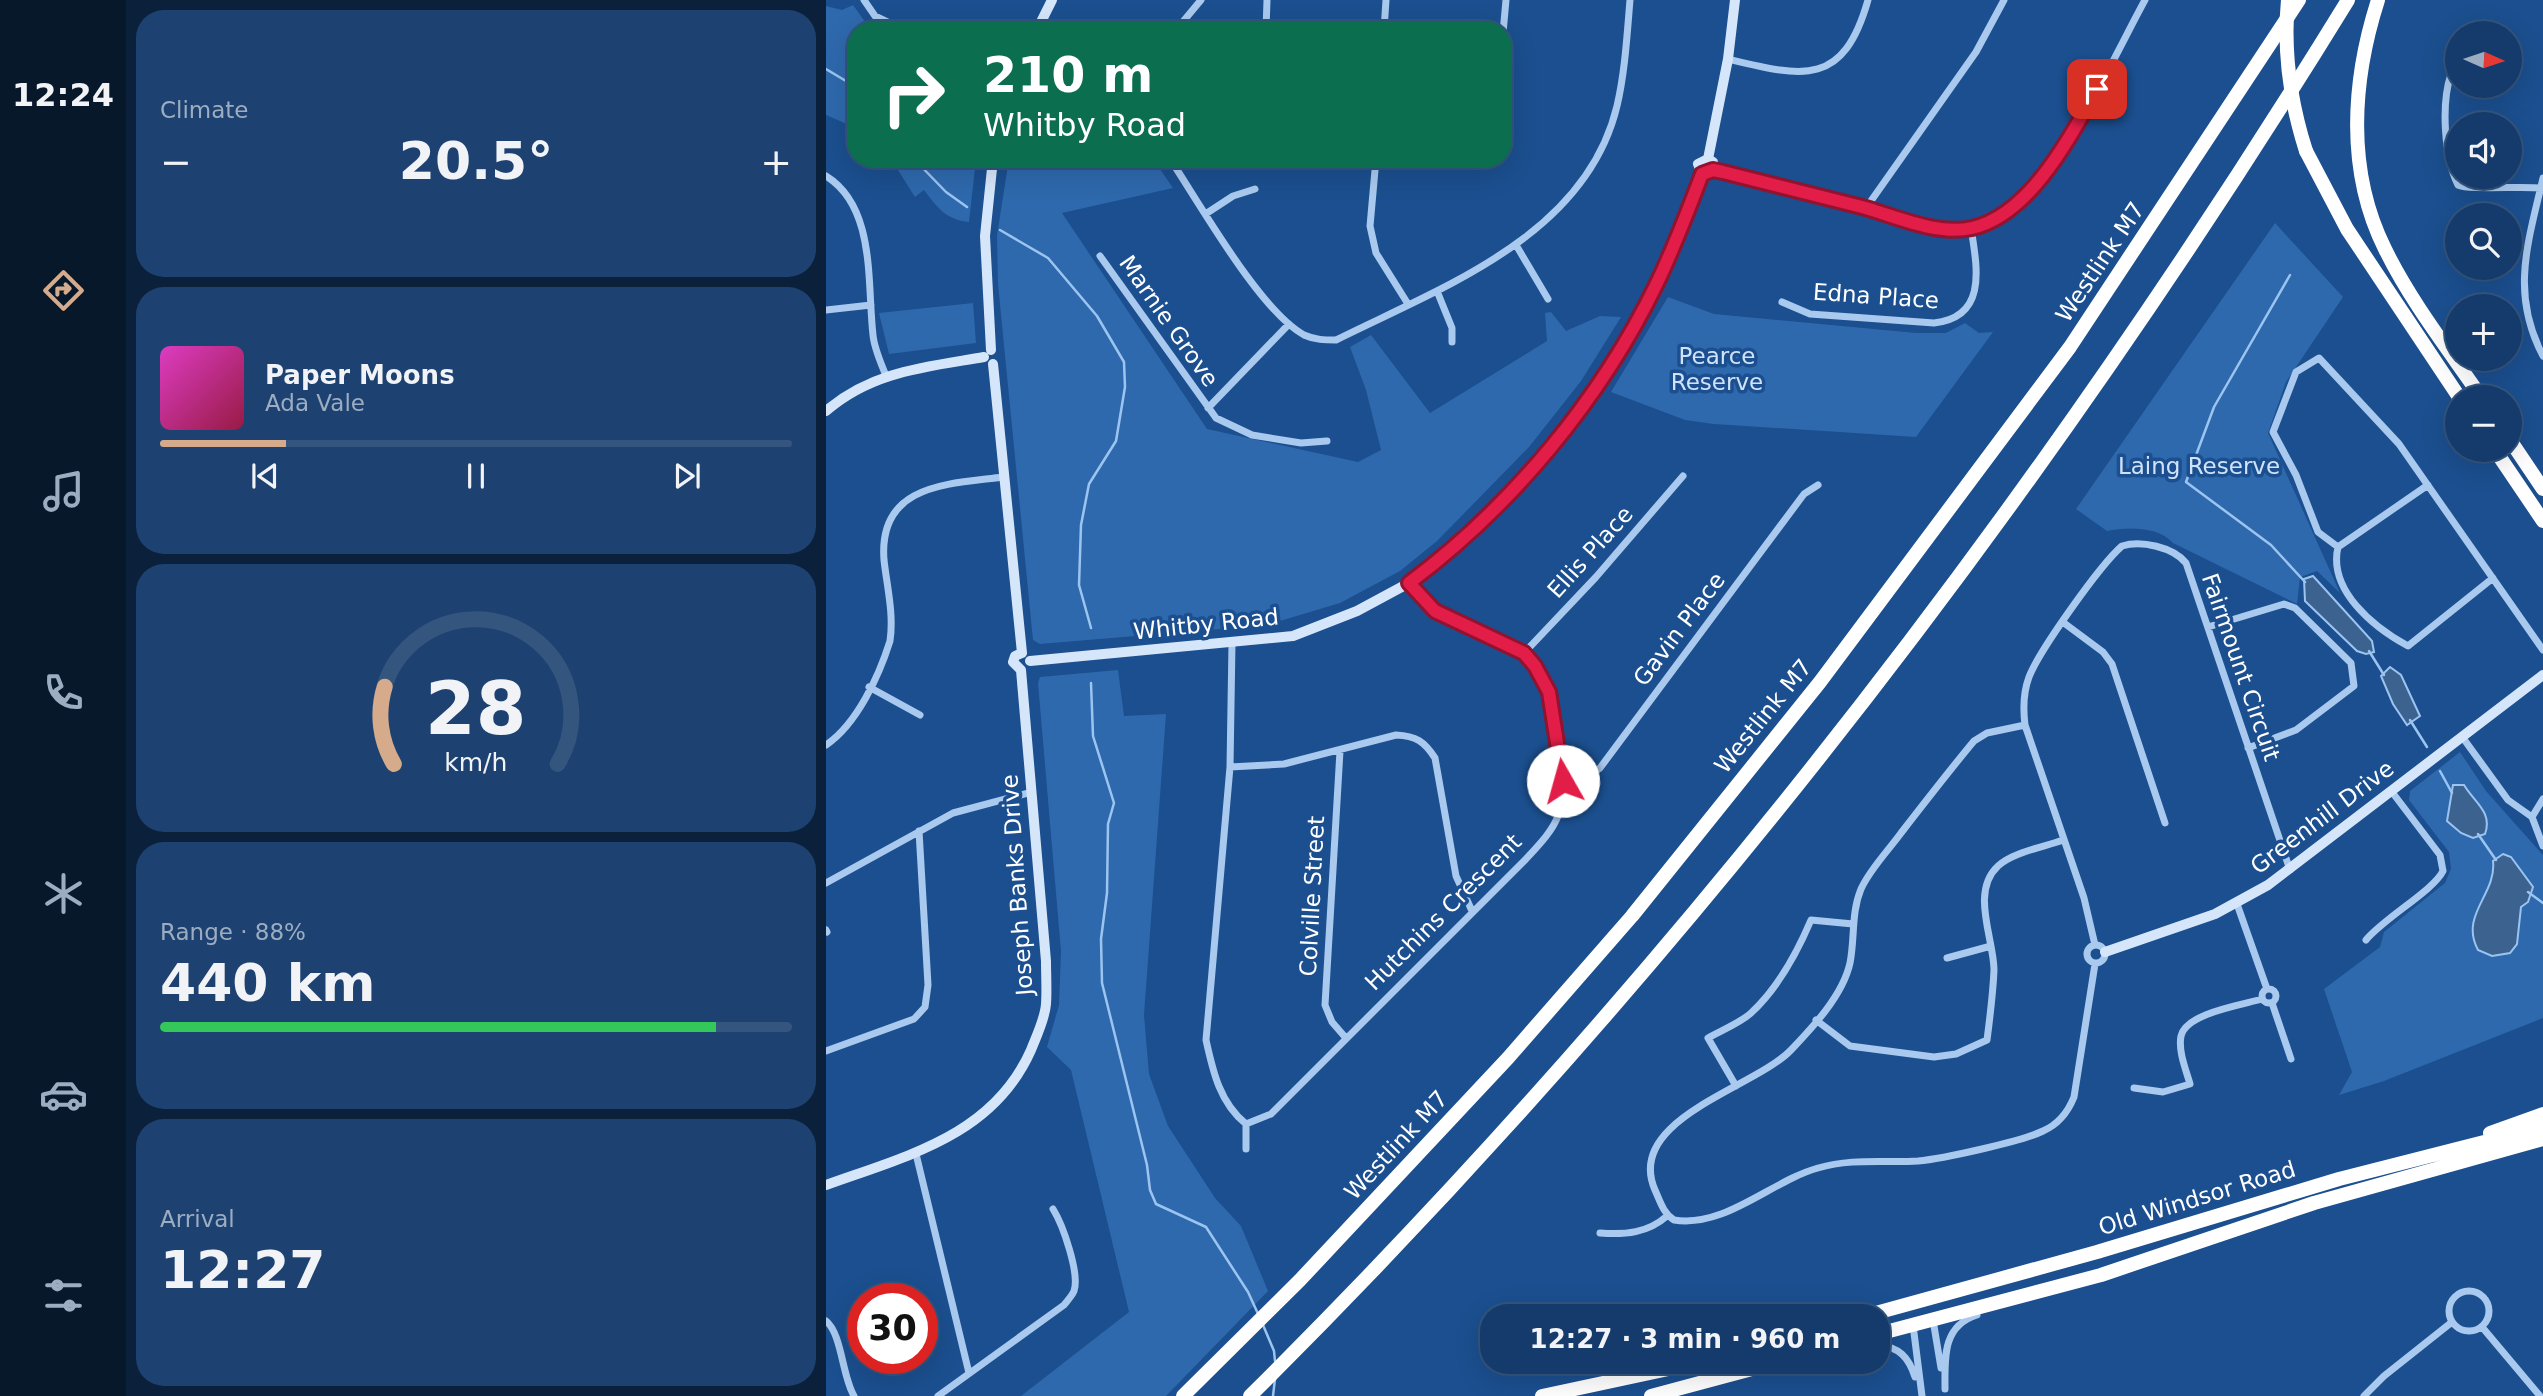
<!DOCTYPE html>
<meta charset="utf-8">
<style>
:root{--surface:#143b6b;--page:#1d4271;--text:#f1f3f6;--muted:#9dadc1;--line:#33557e;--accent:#d6ab8b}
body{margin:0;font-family:"DejaVu Sans",sans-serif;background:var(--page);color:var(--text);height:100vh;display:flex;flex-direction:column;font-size:26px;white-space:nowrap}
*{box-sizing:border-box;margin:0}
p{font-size:23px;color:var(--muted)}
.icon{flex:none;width:38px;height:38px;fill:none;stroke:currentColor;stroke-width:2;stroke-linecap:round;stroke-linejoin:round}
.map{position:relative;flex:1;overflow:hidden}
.details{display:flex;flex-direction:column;gap:10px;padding:10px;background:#0b203b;width:700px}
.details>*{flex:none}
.hud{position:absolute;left:21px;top:21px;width:665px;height:147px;border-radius:28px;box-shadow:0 7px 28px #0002,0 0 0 2px var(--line);background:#0b6e4f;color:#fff;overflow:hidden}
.needle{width:46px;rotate:93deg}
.tools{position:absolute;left:1619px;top:21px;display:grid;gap:14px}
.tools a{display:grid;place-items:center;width:77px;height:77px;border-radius:50%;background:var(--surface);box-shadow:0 7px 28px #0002,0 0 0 2px var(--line);font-size:35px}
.speed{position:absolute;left:21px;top:1283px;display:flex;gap:14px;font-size:35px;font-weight:700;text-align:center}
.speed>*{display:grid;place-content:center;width:91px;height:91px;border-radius:50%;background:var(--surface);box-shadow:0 7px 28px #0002,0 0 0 2px var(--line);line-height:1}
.speed .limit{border:10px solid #d22;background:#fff;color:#111}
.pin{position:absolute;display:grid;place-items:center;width:60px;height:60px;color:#fff;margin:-30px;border-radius:14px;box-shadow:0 4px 10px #0006}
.me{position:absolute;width:77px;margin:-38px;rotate:353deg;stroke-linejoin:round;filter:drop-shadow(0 0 5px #0008)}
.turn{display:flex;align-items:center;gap:24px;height:147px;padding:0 21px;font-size:32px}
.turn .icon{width:91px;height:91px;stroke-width:2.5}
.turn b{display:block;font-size:49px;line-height:60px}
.big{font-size:52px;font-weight:800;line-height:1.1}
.details .card{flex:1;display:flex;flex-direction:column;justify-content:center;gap:10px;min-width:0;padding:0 24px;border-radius:28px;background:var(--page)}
.details .dial{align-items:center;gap:0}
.dial svg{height:182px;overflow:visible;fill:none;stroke:var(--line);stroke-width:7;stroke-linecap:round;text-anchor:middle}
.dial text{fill:var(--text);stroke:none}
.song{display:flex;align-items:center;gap:21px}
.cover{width:84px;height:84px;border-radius:10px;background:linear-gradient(135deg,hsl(310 70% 55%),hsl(340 70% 35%))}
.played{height:7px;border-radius:4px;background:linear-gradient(90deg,var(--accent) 20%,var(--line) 20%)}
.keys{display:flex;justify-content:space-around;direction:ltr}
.heat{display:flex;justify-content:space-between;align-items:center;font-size:38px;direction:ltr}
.charge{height:10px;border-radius:5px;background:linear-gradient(90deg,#34c759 88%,var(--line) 0)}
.trip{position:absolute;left:654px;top:1304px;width:410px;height:70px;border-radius:28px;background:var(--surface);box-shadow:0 7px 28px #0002,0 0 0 2px var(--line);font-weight:800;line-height:70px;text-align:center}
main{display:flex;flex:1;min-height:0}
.tabs{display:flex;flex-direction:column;width:126px;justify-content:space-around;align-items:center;background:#08182b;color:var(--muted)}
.tabs .icon{width:49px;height:49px}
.tabs .active{color:var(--accent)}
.tabs b{font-size:32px;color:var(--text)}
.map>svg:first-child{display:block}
</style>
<main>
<nav class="tabs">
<b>12:24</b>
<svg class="icon active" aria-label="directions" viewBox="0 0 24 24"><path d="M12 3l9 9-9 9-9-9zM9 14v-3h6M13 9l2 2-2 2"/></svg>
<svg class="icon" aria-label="music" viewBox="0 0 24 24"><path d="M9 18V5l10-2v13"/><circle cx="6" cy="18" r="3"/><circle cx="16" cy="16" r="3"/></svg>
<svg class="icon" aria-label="phone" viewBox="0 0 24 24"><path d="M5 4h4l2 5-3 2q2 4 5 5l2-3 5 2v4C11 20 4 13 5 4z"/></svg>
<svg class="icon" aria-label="climate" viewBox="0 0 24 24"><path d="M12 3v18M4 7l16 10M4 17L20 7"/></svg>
<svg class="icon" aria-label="car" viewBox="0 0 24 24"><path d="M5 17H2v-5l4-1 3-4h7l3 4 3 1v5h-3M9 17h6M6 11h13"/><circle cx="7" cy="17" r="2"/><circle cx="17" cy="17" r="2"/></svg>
<svg class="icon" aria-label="filters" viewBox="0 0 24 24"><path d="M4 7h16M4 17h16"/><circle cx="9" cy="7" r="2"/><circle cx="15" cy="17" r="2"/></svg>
</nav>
<section class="details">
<div class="card"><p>Climate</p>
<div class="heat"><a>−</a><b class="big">20.5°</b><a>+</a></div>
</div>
<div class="card">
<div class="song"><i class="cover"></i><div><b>Paper Moons</b><p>Ada Vale</p></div></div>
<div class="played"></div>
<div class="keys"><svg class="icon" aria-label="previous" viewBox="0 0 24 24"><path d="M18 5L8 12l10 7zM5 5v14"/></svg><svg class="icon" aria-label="pause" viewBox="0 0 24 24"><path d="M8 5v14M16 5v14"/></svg><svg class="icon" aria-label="next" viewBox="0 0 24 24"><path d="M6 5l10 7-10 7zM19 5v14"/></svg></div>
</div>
<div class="card dial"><svg viewBox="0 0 100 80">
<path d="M14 69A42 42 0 1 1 86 69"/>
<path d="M14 69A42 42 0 0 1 10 35" stroke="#d6ab8b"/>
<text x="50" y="56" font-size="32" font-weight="700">28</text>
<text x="50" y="72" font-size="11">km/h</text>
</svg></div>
<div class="card"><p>Range · 88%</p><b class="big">440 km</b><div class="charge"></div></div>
<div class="card"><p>Arrival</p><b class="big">12:27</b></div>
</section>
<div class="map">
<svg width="1717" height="1396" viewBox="0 0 1717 1396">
<rect width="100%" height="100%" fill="#1b4f8f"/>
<path fill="#2e69ad" d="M27,5L40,23L50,30H30V128L0,115V6L16,10Z
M65,159H150L143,222C120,220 111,207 98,190L89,197Z
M183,159H327L347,188L236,213L381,429L532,462L555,450L540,390L524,347L545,335L604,413L721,341L719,313L725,312L740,331L774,316L795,317L755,381L703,447L611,541L574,571L514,603L441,625L214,644L207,640L172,284L171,235Z
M1449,223L1517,297L1460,382L1442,433L1514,593L1491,571L1474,577L1471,604L1347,543C1332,526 1300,527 1281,531L1250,509Z
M842,297L888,314L1090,333H1120L1139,323L1153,333L1167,332L1090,437L888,424L859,420L785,392Z
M147,303L150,343L63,354L53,313Z
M292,670L298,716L340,714L318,1015L323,1074L342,1126L389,1198L415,1226L442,1291L340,1396H195L303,1312L245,1070L221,1047L233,1005L235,951L212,683L214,677Z
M1634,752L1660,791L1717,855V1018L1558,1081L1513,1095L1526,1072L1498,989L1554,947L1558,932L1619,883L1625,869L1623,852L1583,800L1584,791Z"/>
<path fill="#3c6290" stroke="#9cc4f0" stroke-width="2" d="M1487,576L1546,641L1548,652L1540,654L1531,651L1479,601L1478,579Z
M1564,667L1575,675L1594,716L1581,725L1567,704L1555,676Z
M1627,785H1638C1648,802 1667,812 1659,834L1647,838L1635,833L1621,821Z
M1677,854L1685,857L1707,887L1702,902L1695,907L1691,944L1684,953L1666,956L1652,950C1633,915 1671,894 1667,861Z"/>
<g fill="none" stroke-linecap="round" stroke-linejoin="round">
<path stroke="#9cc4f0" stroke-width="2.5" d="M0,69L30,87
M88,159L120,192L141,207
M174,230L222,258L271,316L298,362L299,387L290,441L263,484L255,525L253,585L265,628
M1464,275L1388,407L1360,482L1445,545L1479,582
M1543,651L1558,675
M265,683L267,736L288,803L282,824L281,893L275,939L276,983L321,1165L324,1190L330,1204L380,1227L422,1292L433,1316
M1584,720L1601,747
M1614,771L1626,793
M1652,834L1670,860
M1702,892L1717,903
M437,1325L448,1351L449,1361
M447,1396L449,1379"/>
<path stroke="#a9c9ee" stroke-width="7" d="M38,0L49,16L78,30
M350,30L375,0
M440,30L441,0
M558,30L560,0
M677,33L680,0
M902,59C977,77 1017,88 1042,0
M1625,74C1615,104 1618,157 1632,185C1642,190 1697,186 1715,188
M344,159C374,204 434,311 478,335C489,340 499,340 510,340C616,287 760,236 791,106C799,72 801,35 804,0
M550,159L544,226L550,253L582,304
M565,159C590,166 607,171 631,159
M887,171L1108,228C1120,228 1135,231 1146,228C1222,208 1283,65 1319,0
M0,176C50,207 41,283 47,335C48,348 55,363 60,376
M1717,178C1702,243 1684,293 1717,356
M1040,208L1150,52L1178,0
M381,213L407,196L429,189
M690,245L722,299
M274,256L390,418L426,435L475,443L501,441
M611,291L626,328V342
M956,302L984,314L1108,323C1162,317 1151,267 1145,228
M0,310L45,305
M382,408L463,324
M1512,547L1492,532L1470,475L1447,432L1470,372L1493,358L1573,444L1717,650
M1512,547C1502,590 1547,627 1582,646L1667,578
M1512,547L1602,485
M1238,623L1277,652L1286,664L1339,823
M1382,627L1458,604L1469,608L1525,663L1528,686L1470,730L1422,748
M406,643L404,767L380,1040C387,1072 394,1103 420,1124
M698,653L770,577L857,476
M43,687L94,715
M1199,725L1161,733L1148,741C1123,771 1099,802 1075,833C1062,851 1044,869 1035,889C1025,913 1029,938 1024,963C1017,995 987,1027 965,1050C929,1088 798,1119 829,1190C834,1201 837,1213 848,1220C900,1228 945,1181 992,1168C1026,1158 1058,1163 1092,1161C1116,1159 1197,1141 1217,1131C1233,1124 1242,1112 1248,1097L1269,964
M1637,738L1682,800L1706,817L1717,799
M0,745C31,724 53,676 64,641C68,614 61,587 58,560C52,483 124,484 177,477
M514,751L499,1005L506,1022L519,1037
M404,767L458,764L570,735C590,736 598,741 609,758L630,876L646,911
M737,781L758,779L774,768L978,494L992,485
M1706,817L1717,846
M0,883L127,813L206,792
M1411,904L1441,989
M0,930L1,932
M1540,940C1558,918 1607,891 1617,871L1614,855L1566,792
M1261 954a9 9 0 1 1 18 0a9 9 0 1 1-18 0Z
M1269,945L1258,898L1199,725C1197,709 1197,693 1203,677C1213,651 1274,565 1296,546C1315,540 1347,547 1360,563L1464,870
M1121,958L1165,946
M1436 996a7 7 0 1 1 14 0a7 7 0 1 1-14 0Z
M1446,1003L1465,1059
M990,1020L1024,1046L1108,1057L1130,1054L1161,1040C1164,1017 1167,994 1168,970C1168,939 1144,892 1172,866C1187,852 1218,847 1237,840
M0,1051L88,1019L99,1007L102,985L93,831
M910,1086L882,1038C896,1030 914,1023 925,1013C952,988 971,953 985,920L1027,924
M1308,1088L1337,1092L1364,1084C1360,1070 1352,1051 1355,1036C1360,1013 1416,1005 1436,999
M420,1124L445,1114L700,859C711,847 726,832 732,816C745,779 730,681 699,654C689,646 673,641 661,636C628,622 605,610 583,583
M420,1149V1124
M90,1154L143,1373
M774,1233C799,1235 822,1233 841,1216
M1623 1311a20 20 0 1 1 40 0a20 20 0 1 1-40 0Z
M1107,1320L1115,1368
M0,1321C16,1334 16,1376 28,1396
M1087,1325L1096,1396
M1656,1327L1714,1396
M1052,1346C1073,1346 1083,1358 1089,1377
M1119,1389C1119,1358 1116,1326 1151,1315
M112,1396L238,1305C241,1301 246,1296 248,1291C254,1274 237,1225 227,1209
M1538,1396L1558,1376L1626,1322"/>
<path stroke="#d6e6fa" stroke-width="10" d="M211,30L226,0
M882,159L902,59L909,0
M876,174L887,171V162L882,159
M876,174L872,164L882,159
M165,350L159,236L167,159
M167,364L196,653
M0,411C46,371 100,367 158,357
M204,661L467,636L531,611L583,583L617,556L694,481L734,435L772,384L832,282L876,174
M195,670L187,662L189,656L196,653
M1279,952L1389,914L1442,885L1717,675
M0,1185C80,1156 167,1136 205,1050C210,1037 219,1019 220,1004C221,990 220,975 220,961L195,670"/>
<path stroke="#fff" stroke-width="14" d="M1552,0C1526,81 1520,171 1559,249C1585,302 1622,349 1655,397
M1480,151L1521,229L1633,397
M1684,440L1717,489
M1669,450L1717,521
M1664,1133L1717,1114
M1039,1316L1271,1252L1513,1179L1717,1127
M1052,1334L1275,1275L1488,1203L1717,1139
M357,1396L474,1280L682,1058L806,916L994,682L1244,347L1473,0
M424,1396C846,977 1211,506 1522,0
M716,1396L875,1362
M825,1396L952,1362"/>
<path stroke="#fff" stroke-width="14" d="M1462,0C1457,53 1464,101 1480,151"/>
</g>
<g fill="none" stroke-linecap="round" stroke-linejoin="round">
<g stroke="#92132f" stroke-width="18">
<path id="route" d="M737,781L723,692L709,666L698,653L609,611L583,583C686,506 775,399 831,283C848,248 862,211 876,174L887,170L897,172C943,184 990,195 1036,207C1069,216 1111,236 1146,228C1204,215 1244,137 1271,89"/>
</g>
<use href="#route" stroke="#e11d48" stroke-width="12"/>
</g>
<g text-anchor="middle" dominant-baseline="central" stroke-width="7" stroke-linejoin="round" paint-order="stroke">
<g font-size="23" fill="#fff" stroke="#1b4f8f">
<text transform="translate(1274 262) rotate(-56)">Westlink M7</text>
<text transform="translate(1050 296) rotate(4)">Edna Place</text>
<text transform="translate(343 321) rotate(55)">Marnie Grove</text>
<text transform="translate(764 552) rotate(-48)">Ellis Place</text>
<text transform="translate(380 624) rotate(-6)">Whitby Road</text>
<text transform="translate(853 629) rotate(-53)">Gavin Place</text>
<text transform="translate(1415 667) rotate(71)">Fairmount Circuit</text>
<text transform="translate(937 716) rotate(-51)">Westlink M7</text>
<text transform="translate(1496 817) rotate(-37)">Greenhill Drive</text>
<text transform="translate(191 885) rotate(-94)">Joseph Banks Drive</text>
<text transform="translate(486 896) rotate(-87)">Colville Street</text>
<text transform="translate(617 912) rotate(-45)">Hutchins Crescent</text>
<text transform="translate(570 1145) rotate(-47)">Westlink M7</text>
<text transform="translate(1371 1198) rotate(-17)">Old Windsor Road</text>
</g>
<g font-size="23" fill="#cfe3fa" stroke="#1b4f8f">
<text x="891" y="356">Pearce<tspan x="891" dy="26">Reserve</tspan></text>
<text x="1373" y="466">Laing Reserve</text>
</g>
</g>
</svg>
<div class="tools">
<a><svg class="needle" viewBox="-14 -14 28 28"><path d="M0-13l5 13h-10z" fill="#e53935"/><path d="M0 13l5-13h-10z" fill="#9dadc1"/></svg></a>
<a><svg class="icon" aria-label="sound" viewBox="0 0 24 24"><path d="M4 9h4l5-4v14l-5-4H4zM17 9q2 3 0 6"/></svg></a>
<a><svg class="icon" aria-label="search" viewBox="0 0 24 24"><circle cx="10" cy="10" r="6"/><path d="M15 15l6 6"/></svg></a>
<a>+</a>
<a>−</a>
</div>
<div class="speed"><div class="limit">30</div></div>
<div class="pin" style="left:1271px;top:89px;background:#d93025"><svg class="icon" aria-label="arrive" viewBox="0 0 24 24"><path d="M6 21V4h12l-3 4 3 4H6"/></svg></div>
<svg class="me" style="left:737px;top:781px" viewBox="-20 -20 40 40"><circle r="19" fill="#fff"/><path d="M0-13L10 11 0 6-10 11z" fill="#e11d48"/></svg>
<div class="trip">12:27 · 3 min · 960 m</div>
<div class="hud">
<div class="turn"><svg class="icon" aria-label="right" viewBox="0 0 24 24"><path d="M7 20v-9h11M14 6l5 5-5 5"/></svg><div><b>210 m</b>Whitby Road</div></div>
</div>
</div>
</main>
